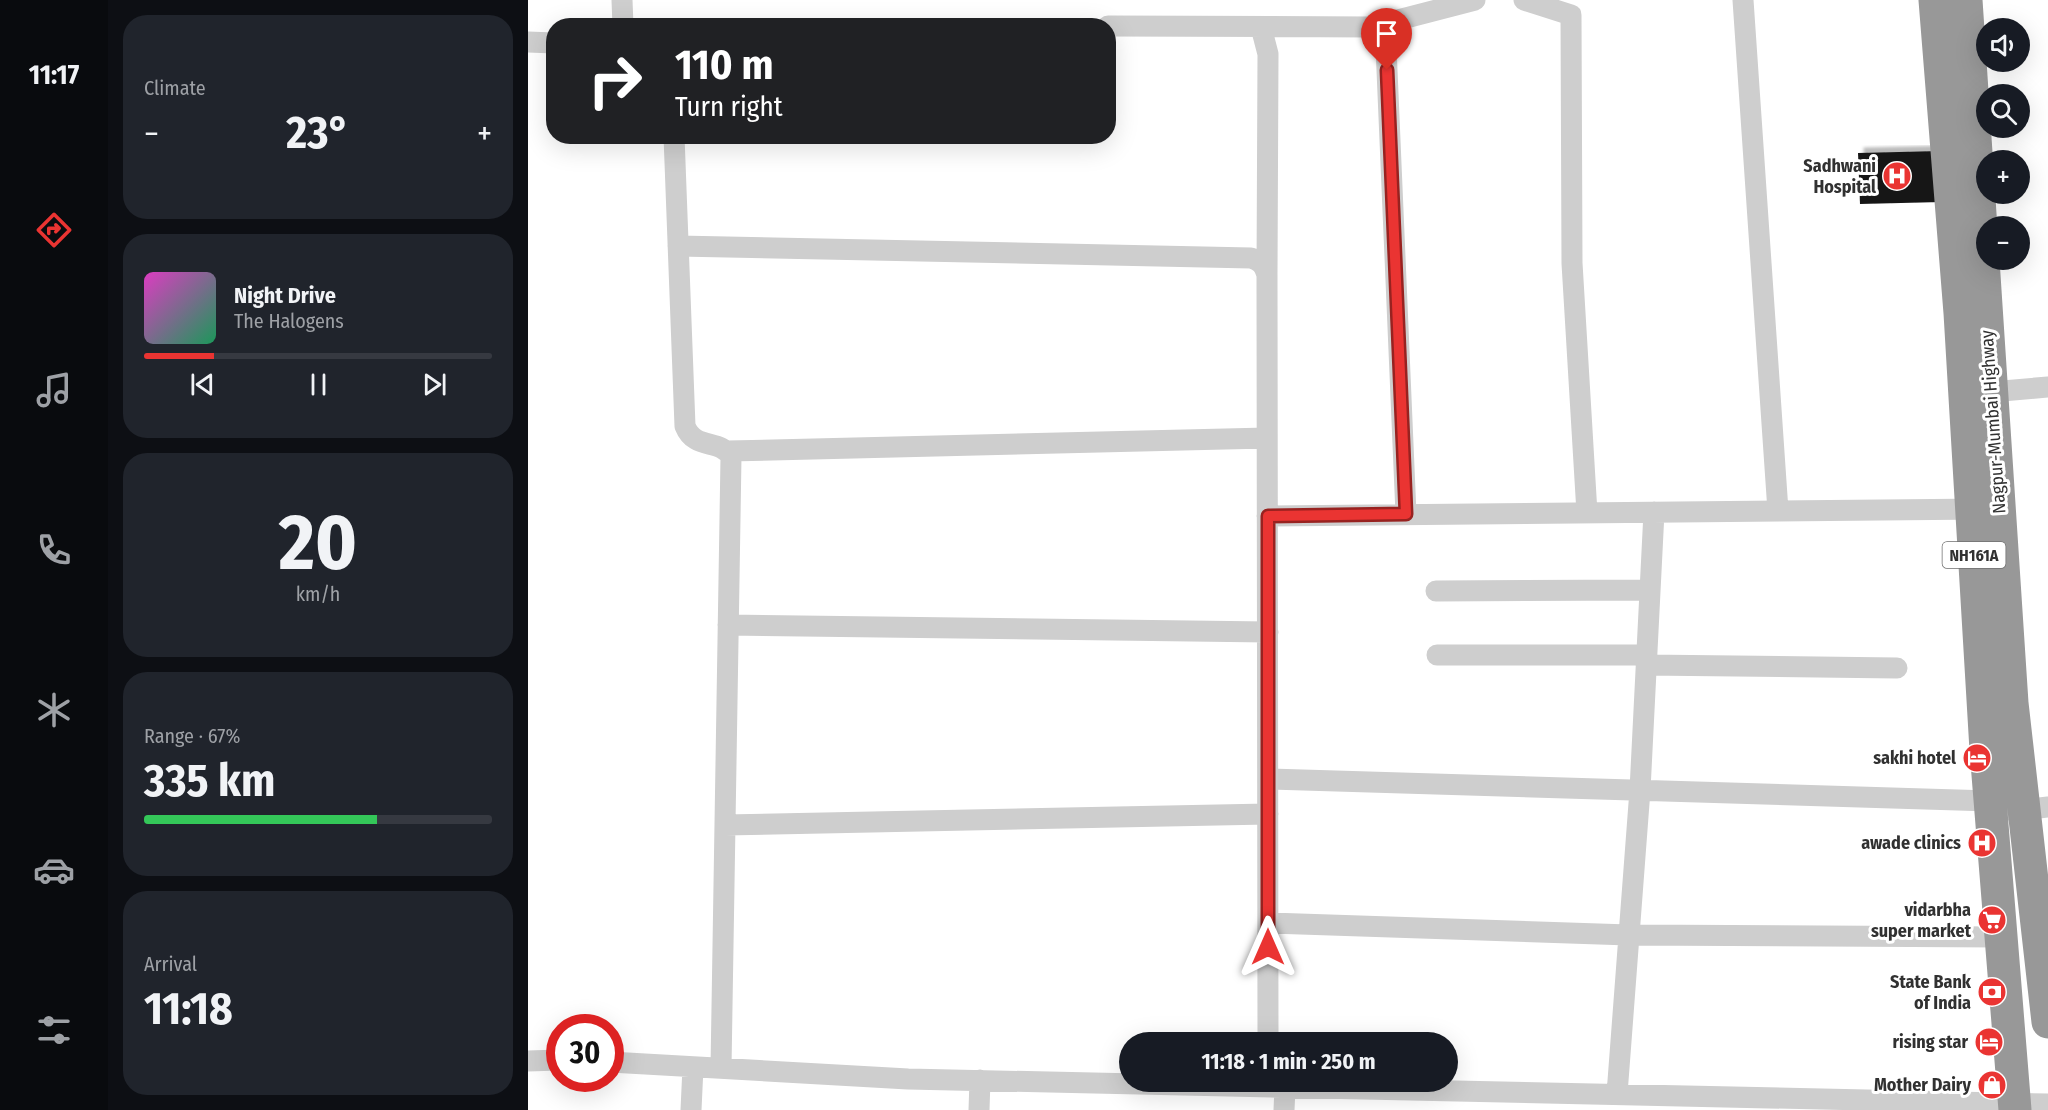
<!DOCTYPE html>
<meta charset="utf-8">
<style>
:root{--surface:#171b24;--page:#20242c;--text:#f1f3f6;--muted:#9ea1a6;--line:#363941;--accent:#ea3432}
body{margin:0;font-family:"Fira Sans Condensed",sans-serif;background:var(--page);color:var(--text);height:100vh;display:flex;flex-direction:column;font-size:22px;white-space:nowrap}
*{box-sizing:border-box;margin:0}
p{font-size:20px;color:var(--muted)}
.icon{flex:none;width:33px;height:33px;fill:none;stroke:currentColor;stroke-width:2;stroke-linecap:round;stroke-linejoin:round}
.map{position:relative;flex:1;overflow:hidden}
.drawer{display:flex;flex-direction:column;gap:15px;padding:15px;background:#0d0f14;width:420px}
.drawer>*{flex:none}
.guide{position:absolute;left:18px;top:18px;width:570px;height:126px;border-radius:24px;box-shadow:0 6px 24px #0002;background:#202124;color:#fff;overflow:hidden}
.fabs{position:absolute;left:1448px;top:18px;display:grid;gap:12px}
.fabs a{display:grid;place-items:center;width:54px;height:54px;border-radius:50%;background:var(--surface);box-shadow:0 6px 24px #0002;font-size:30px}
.speed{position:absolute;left:18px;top:1014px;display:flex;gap:12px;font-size:30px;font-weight:700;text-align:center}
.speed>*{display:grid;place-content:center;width:78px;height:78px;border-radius:50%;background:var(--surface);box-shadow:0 6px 24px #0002;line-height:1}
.speed .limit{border:9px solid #d22;background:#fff;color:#111}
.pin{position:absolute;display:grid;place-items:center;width:51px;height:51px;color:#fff;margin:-62px -26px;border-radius:50% 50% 50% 0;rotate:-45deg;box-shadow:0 0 6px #0007}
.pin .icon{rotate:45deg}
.me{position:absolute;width:66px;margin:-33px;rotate:0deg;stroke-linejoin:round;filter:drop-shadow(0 0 4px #0008)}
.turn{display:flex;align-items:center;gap:21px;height:126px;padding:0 30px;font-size:27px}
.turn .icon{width:78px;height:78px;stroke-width:2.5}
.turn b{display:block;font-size:42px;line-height:51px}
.big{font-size:45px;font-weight:700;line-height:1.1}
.drawer .widget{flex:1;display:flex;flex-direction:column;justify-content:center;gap:9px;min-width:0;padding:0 21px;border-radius:24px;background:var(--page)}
.drawer .dial{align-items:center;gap:0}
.dial b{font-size:78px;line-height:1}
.song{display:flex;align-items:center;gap:18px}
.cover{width:72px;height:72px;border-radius:9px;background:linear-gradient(135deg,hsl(310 70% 55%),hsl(150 70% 35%))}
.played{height:6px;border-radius:3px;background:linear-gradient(90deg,var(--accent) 20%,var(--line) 20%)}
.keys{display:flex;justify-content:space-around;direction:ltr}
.heat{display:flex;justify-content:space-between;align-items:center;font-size:33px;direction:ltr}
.charge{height:9px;border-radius:4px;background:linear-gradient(90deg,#34c759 67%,var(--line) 0)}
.trip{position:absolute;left:591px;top:1032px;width:339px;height:60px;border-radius:30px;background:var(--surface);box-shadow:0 6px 24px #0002;font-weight:700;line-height:60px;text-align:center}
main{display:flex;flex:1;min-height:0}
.tab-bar{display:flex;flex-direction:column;width:108px;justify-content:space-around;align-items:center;background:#090b0e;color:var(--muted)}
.tab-bar .icon{width:42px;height:42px}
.tab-bar .on{color:var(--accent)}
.tab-bar b{font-size:27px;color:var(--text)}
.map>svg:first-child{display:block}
</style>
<main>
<nav class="tab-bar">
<b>11:17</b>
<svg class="icon on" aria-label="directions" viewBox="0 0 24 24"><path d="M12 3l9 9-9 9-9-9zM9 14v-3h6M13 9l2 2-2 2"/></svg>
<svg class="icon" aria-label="music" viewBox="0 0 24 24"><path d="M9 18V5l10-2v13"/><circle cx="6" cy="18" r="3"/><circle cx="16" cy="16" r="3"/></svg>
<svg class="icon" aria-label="phone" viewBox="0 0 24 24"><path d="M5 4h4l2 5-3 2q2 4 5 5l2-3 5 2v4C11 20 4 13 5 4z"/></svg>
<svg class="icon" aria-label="climate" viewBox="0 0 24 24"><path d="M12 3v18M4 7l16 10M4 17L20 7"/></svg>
<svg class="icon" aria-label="car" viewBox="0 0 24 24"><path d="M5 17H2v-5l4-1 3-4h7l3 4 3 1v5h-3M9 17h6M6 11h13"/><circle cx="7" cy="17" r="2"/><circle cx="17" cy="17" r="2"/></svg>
<svg class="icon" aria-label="filters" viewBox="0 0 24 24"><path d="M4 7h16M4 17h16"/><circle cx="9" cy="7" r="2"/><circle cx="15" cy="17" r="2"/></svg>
</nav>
<section class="drawer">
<div class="widget"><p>Climate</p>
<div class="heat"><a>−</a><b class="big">23°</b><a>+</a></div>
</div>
<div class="widget">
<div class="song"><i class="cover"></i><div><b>Night Drive</b><p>The Halogens</p></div></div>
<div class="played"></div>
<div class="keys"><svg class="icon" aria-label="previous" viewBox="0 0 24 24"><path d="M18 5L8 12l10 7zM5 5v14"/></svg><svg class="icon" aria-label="pause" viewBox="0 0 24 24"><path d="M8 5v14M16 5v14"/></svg><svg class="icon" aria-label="next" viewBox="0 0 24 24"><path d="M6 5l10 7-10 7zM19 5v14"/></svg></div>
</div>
<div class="widget dial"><b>20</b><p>km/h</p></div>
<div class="widget"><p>Range · 67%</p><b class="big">335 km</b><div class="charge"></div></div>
<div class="widget"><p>Arrival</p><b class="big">11:18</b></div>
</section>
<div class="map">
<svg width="1520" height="1110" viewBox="0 0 1520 1110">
<defs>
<filter id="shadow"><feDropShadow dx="5.5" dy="-5.5" stdDeviation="1.5" flood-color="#0004"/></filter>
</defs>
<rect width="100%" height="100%" fill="#fff"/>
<path fill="#181818" filter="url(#shadow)" d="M1412,151L1414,202L1332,204L1330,153Z"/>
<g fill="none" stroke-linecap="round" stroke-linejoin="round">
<path stroke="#cecece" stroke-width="21" d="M94,0L95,26
M996,0L1043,15L1044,263L1059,513
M1215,0L1250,511
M580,26L843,27C852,32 855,37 858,47L878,514
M733,27L740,54L739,275
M843,27L947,0
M0,42L26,43
M146,136L157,426C167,451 192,438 203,457L193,1068
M150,246L723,258C733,261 736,265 739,275L740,1042
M1463,392L1520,387
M200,451L739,438
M739,516L1456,509
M908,591L1122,590
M200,625L740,632
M909,655H1119
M1118,665L1369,668
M740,779L1462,801
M1485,811L1520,807
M197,825L740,814
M740,923L1101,935L1473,937
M0,1061L32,1060
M82,1062L380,1079L1520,1104
M1089,1094L1112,790L1126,512
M163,1110L165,1067
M451,1110L452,1080
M756,1110L757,1087"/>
<path stroke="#989898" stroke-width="33" d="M1407,0L1432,313L1458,750L1487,1110
M1438,0L1484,703L1520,1022"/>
</g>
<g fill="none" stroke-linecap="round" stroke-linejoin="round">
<g stroke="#982220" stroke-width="15">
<path id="route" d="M740,947V516L878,514L859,70"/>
</g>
<use href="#route" stroke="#ea3432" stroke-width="10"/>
</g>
<defs>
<g id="hospital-disc" transform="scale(1.5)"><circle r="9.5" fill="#ea3432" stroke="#fff"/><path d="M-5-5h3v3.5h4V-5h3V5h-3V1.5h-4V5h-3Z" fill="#fff"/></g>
<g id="hotel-disc" transform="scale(1.5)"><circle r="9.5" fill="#ea3432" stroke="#fff"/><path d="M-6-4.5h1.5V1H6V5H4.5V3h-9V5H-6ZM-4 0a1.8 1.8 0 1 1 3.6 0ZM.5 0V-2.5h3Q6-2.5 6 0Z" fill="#fff"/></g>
<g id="supermarket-disc" transform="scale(1.5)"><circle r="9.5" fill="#ea3432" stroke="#fff"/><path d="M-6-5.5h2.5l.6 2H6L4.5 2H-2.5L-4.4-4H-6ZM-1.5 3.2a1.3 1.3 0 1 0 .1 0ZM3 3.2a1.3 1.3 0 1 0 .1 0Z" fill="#fff"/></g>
<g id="bank-disc" transform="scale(1.5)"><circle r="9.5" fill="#ea3432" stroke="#fff"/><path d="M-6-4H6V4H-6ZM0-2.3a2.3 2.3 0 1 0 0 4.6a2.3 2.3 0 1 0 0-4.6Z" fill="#fff"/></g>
<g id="shop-disc" transform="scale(1.5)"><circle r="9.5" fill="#ea3432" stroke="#fff"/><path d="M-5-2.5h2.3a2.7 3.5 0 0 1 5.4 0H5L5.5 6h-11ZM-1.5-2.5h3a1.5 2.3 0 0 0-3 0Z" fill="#fff"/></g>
</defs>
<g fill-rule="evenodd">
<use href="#hospital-disc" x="1369" y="176"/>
<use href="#hotel-disc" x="1449" y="758"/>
<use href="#hospital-disc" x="1454" y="843"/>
<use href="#supermarket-disc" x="1464" y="920"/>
<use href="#bank-disc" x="1464" y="992"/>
<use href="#hotel-disc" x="1461" y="1042"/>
<use href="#shop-disc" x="1464" y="1085"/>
</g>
<g text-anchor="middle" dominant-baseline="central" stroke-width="6" stroke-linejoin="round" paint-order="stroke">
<rect fill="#fff" stroke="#6f6f6f" stroke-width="1.5" x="1414.5" y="542" width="63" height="26" rx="4.5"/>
<g font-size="16" font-weight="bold" fill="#313131">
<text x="1446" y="555">NH161A</text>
</g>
<g font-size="18" font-weight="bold" fill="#313131" stroke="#fff" text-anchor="end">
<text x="1348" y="166">Sadhwani<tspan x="1348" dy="21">Hospital</tspan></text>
<text x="1428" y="758">sakhi hotel</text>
<text x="1433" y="843">awade clinics</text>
<text x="1443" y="910">vidarbha<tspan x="1443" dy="21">super market</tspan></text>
<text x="1443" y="982">State Bank<tspan x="1443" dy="21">of India</tspan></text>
<text x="1440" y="1042">rising star</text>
<text x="1443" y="1085">Mother Dairy</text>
</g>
<g font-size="18" fill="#313131" stroke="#fff">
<text transform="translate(1465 422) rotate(-94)">Nagpur-Mumbai Highway</text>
</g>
</g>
</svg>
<div class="fabs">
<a><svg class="icon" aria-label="sound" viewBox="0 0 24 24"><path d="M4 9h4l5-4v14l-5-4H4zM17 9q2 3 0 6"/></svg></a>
<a><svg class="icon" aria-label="search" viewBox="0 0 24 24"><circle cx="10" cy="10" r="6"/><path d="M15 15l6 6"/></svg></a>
<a>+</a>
<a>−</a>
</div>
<div class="speed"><div class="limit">30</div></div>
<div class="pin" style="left:859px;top:70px;background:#d93025"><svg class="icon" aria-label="arrive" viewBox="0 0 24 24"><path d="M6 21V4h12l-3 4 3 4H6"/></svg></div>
<svg class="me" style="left:740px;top:947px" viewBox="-20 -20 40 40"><path d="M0-17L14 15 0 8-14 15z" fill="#ea3432" stroke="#fff" stroke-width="4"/></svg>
<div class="trip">11:18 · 1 min · 250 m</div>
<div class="guide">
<div class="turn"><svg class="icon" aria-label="right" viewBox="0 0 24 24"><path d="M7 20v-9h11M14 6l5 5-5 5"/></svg><div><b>110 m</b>Turn right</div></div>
</div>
</div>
</main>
